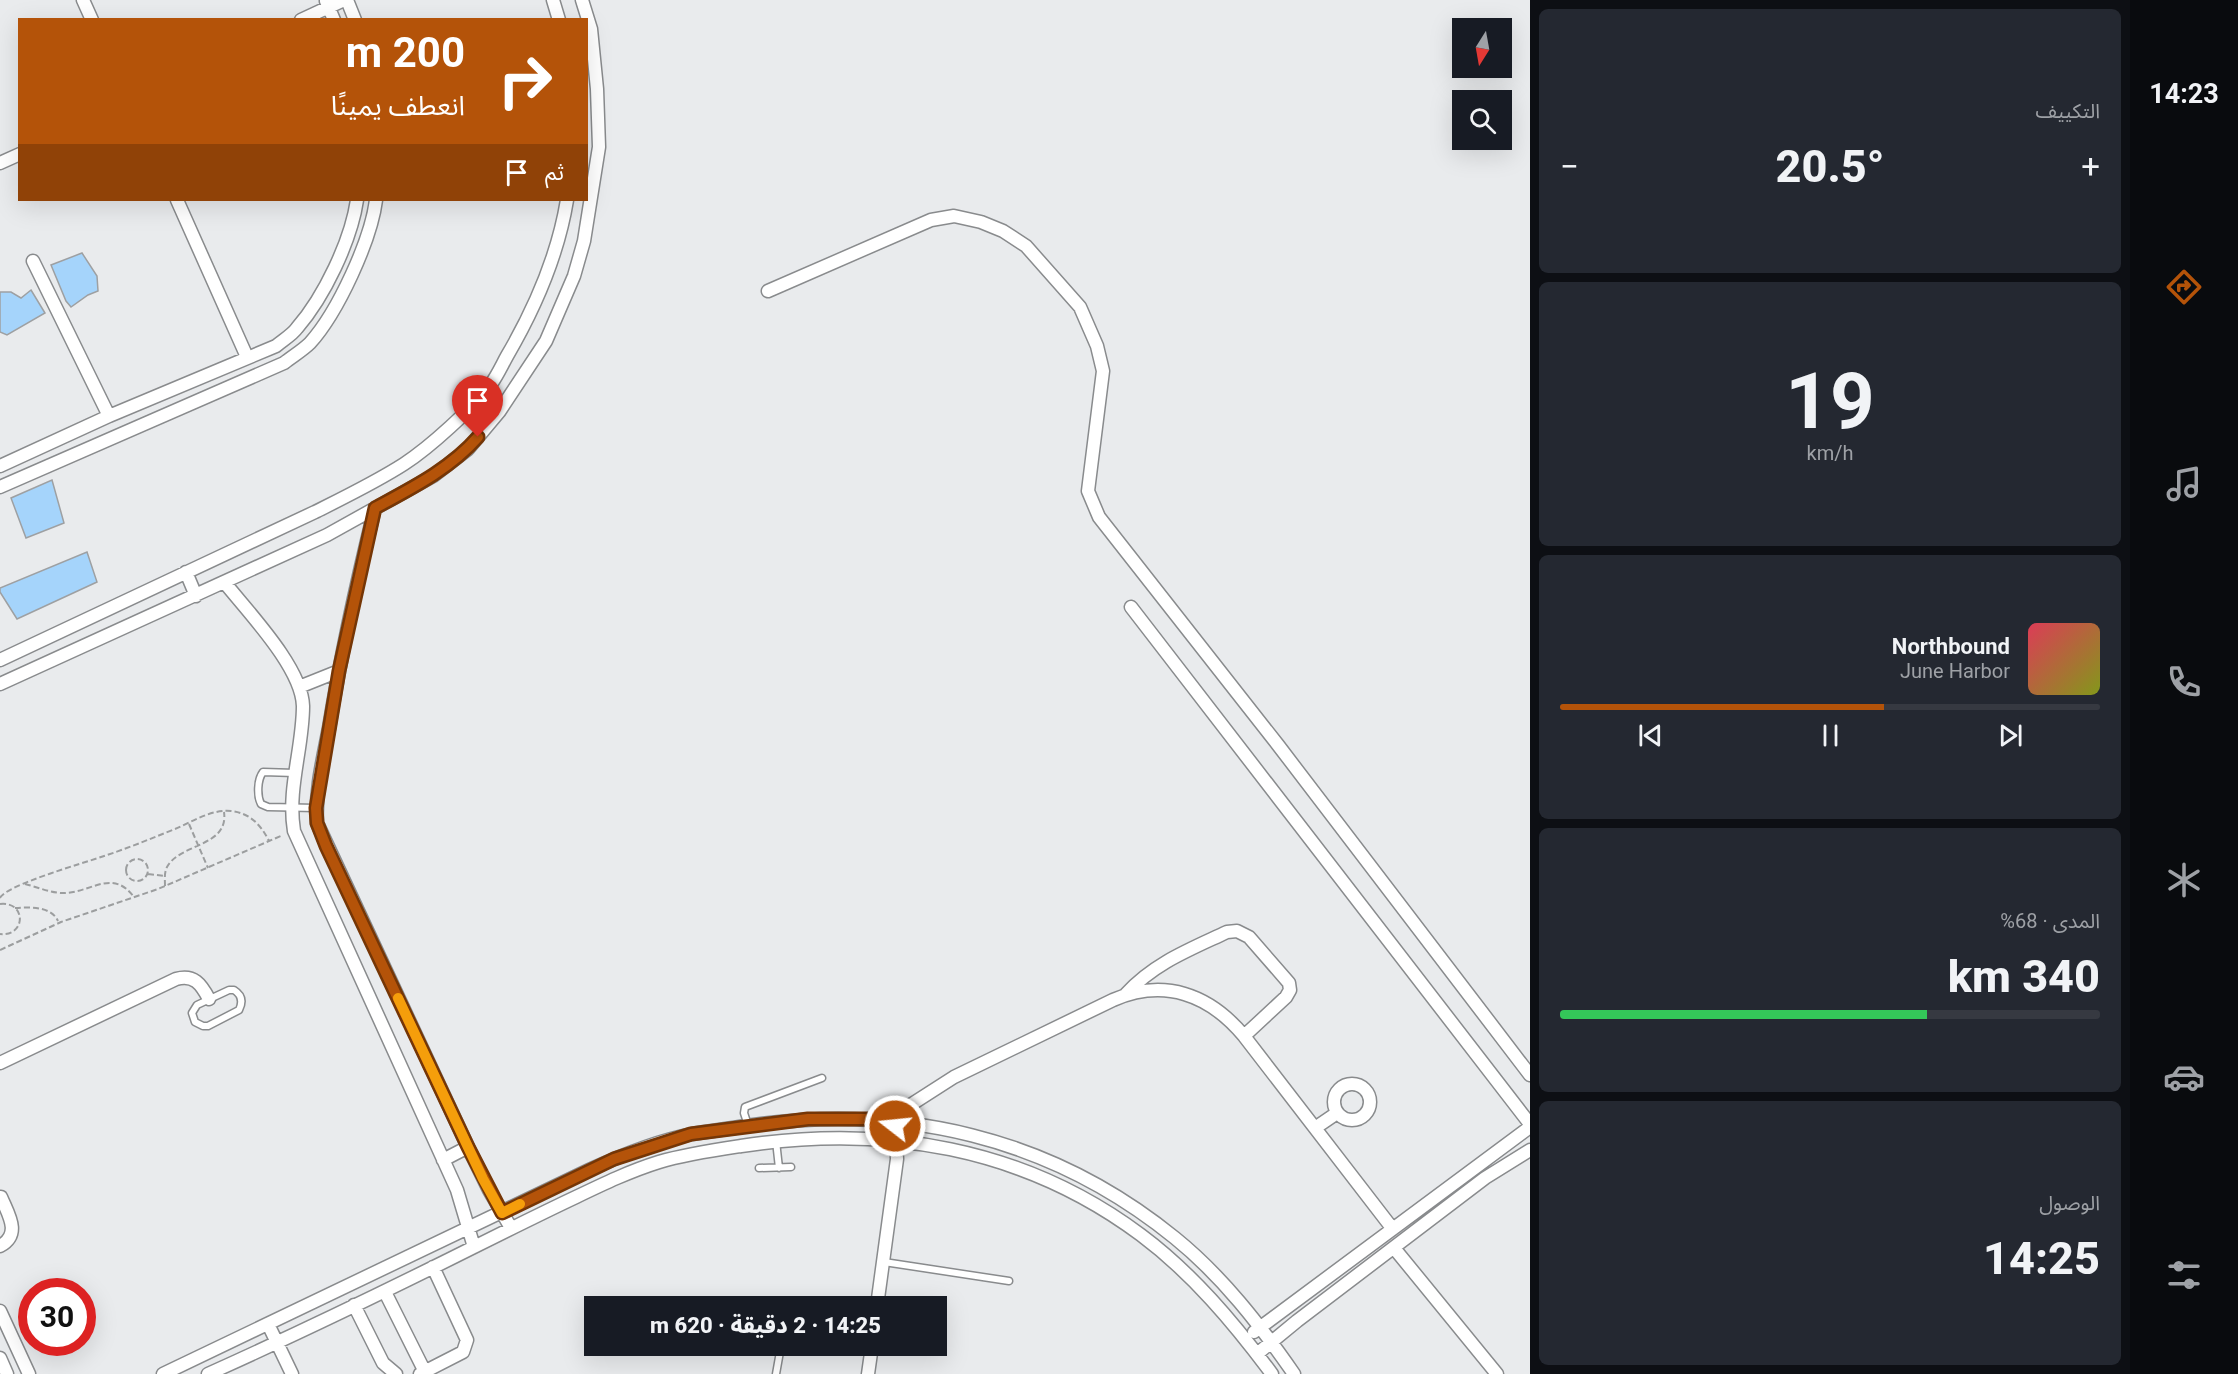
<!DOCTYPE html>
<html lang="ar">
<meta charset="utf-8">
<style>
:root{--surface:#171b24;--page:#242831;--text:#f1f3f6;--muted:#9ea1a6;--line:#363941;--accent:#b45309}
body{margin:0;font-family:Roboto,"Noto Sans Arabic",sans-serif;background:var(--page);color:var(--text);direction:rtl;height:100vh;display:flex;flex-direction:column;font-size:22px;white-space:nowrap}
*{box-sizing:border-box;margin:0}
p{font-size:20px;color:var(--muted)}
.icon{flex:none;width:33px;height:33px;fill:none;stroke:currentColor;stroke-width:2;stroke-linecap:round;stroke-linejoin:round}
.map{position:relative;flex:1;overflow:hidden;direction:ltr}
.sheet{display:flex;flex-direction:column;gap:9px;padding:9px;background:#0d0f14;width:600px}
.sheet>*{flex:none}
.hud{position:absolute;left:18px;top:18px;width:570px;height:183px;border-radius:0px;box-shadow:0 6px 24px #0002;direction:rtl;background:#b45309;color:#fff;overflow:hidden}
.needle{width:39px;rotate:191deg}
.fabs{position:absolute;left:1452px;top:18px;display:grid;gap:12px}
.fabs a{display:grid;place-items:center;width:60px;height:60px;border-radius:0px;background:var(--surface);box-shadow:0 6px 24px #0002;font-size:30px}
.speed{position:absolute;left:18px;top:1278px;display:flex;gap:12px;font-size:30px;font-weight:700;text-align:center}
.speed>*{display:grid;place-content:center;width:78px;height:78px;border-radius:50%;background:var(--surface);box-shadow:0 6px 24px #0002;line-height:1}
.speed .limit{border:9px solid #d22;background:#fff;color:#111}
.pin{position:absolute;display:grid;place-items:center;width:51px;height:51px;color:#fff;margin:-62px -26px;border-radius:50% 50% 50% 0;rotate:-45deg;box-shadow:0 0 6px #0007}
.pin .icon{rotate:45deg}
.me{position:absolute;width:66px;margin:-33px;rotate:286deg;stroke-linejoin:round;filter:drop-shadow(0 0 4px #0008)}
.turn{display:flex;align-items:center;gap:21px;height:126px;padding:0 24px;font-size:27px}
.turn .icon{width:78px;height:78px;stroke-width:2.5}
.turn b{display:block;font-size:42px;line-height:51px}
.then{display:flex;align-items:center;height:57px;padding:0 24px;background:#0003;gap:12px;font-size:22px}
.big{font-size:45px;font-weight:800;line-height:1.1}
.sheet .widget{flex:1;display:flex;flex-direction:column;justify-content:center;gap:9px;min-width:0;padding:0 21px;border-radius:9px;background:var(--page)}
.sheet .dial{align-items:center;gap:0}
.dial b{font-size:78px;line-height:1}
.song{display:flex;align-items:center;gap:18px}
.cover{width:72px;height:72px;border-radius:9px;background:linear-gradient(135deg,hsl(350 70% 55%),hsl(70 70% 35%))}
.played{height:6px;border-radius:3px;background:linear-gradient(90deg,var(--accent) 60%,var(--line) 60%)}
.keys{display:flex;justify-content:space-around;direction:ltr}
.heat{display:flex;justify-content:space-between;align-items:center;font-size:33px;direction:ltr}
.charge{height:9px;border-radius:4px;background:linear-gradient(90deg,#34c759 68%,var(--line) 0)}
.trip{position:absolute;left:584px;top:1296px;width:363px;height:60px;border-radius:0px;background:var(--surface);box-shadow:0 6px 24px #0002;font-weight:800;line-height:60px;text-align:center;direction:rtl}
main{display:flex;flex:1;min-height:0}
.menu{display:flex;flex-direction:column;width:108px;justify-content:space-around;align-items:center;background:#090b0e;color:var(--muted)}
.menu .icon{width:42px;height:42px}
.menu .active{color:var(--accent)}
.menu b{font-size:27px;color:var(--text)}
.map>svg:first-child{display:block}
</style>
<main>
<nav class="menu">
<b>14:23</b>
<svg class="icon active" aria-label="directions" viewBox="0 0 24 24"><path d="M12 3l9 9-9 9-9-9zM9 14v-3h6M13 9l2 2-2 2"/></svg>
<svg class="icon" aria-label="music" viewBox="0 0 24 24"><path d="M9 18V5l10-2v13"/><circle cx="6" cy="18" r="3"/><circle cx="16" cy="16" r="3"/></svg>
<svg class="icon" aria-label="phone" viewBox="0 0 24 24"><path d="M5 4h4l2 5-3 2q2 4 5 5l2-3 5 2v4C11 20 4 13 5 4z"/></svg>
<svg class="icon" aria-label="climate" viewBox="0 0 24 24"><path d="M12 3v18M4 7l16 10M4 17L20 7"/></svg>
<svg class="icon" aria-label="car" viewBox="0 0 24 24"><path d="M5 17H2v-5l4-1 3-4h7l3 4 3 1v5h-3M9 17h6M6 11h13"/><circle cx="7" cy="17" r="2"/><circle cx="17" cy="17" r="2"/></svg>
<svg class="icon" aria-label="filters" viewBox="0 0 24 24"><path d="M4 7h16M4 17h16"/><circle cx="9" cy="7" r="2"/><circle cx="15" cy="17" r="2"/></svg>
</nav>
<section class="sheet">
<div class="widget"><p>التكييف</p>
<div class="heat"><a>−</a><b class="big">20.5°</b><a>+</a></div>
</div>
<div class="widget dial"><b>19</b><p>km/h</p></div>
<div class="widget">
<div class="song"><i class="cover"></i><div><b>Northbound</b><p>June Harbor</p></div></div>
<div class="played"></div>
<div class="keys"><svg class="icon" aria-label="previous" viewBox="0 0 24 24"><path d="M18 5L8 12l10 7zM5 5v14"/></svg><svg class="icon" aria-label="pause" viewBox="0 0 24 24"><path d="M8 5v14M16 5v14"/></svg><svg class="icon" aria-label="next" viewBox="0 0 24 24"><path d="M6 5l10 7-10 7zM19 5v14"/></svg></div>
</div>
<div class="widget"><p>المدى · 68%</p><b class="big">340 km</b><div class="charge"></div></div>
<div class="widget"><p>الوصول</p><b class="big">14:25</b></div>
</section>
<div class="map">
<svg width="1530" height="1374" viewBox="0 0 1530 1374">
<rect width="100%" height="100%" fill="#e9ebed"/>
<path fill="#a5d4fb" stroke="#9ea0a2" stroke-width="1.5" d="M82,253L97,276L98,291L88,295L71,307L66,301L51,265Z
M31,290L45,313L7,335L0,332V292H11L21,298Z
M52,480L64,523L26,538L11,498Z
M87,552L97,582L17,619L0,592V588Z"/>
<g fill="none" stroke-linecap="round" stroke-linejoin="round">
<g stroke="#898b8d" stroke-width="9">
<path id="service" d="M295,773L263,772C257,780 257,796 261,804L268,807L316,808
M229,990H234C242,995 243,1002 239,1010L208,1026H203L195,1022L192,1013L197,1005Z
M748,1125L744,1113L745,1107L822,1078
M776,1141L779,1168
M759,1168L791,1167
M884,1262L1009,1281
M812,1306H832
M776,1374L781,1346"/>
</g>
<g stroke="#898b8d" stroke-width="15">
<path id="minor" d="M83,0L92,20
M347,0L355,20
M553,0L559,20
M326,1L334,20
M301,20L344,0
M0,163L20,154
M177,200L247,357
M33,261L109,416
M768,291L931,220L954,216L981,222L1003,231L1026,246L1080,307L1097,346L1103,371L1088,491L1099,517L1278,745L1530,1075
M0,466L109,416L276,346C283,340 292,335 297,328C324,297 351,241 357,200
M0,487L284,363C293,356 303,350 310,343C338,312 371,240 376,200
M375,508C357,581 341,654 329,728C323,759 315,791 317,823L468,1147L489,1190L511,1228
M186,572L196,596
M225,583C249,613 302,668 303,706C303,748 287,789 294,831L457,1190L474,1247
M1131,607L1530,1124
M0,660L315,512C345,497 376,482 404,464C430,447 472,409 491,384C497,376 502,365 507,356C535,308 558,255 567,200
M0,684L327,535L433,476L468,449L499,412L546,341L574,276L584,241L599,147L597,89L591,29L582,0
M299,687L339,671
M1126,994C1154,963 1191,949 1227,932L1237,931L1249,937L1289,983L1290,990L1286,997L1244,1036
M0,1063L176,979C194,974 201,984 209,999
M1334 1102a18 18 0 1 1 36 0a18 18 0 1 1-36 0Z
M1315,1128L1337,1113
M443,1160L468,1147
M0,1246C22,1234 8,1214 1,1197
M1394,1248L1497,1374
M385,1292L425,1372
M354,1305L383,1363L396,1374
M877,1306L897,1159L895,1126L901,1111L954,1077L1113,1000C1164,978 1209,994 1244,1036L1392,1228
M0,1311L29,1374
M268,1324L292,1374
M1254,1332L1530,1127
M1257,1354L1297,1321L1485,1178L1530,1150
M0,1358L7,1374
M163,1374L589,1170C622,1155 656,1141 692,1134C710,1131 728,1129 746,1126C902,1103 1051,1137 1175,1238C1222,1276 1260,1325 1294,1374
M208,1374C297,1334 386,1291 474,1247C508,1230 542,1213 576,1197C603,1184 630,1171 659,1162C686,1154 714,1150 741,1146C884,1124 1023,1147 1141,1235C1192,1273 1234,1323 1272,1374
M420,1374L463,1352L467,1340L433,1267
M868,1374L872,1346"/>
</g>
<path stroke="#9c9e9f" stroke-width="2" stroke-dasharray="6 3" stroke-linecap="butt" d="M189,824L208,868
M126 870a11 11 0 1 1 22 0a11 11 0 1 1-22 0Z
M148,874L165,876
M25,884C37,887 53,894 66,893C93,891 113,869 134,897
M165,886C165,880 164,873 167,867C180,843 229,847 224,812
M0,898C6,885 84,863 101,857C126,849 150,839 175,829C192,822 211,809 231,811C250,813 261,825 269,841
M0,904C27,901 26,937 0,934
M15,908C30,907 51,906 58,921
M0,950L61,922L158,889L283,835"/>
<use href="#service" stroke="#fff" stroke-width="6"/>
<use href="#minor" stroke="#fff" stroke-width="12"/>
</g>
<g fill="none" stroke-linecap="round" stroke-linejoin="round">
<g stroke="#753606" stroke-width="15">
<path id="route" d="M478,437C450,469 412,488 375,508L339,671L316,808L317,823L326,846L468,1147L502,1213L614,1159L691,1134L808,1119H868L896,1122L895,1126"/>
</g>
<use href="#route" stroke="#b45309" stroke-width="10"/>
<path stroke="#f59e0b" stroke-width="10" d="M398,998L483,1179L502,1213L520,1204"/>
</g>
</svg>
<div class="fabs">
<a><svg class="needle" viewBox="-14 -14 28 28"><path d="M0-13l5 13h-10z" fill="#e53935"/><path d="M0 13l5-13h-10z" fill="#9ea1a6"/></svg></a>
<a><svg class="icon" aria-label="search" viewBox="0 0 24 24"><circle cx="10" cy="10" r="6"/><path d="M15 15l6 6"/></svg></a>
</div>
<div class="speed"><div class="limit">30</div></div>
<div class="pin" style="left:478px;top:437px;background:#d93025"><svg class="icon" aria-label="arrive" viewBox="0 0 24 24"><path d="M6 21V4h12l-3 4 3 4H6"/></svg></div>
<svg class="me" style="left:895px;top:1126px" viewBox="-20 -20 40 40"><circle r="17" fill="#b45309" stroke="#fff" stroke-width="3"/><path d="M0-11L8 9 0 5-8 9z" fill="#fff"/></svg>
<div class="trip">14:25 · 2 دقيقة · 620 m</div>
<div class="hud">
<div class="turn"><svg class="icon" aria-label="right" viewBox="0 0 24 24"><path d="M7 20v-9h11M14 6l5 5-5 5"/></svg><div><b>200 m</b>انعطف يمينًا</div></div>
<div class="then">ثم<svg class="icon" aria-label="arrive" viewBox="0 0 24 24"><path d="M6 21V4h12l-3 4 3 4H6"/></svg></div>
</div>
</div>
</main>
